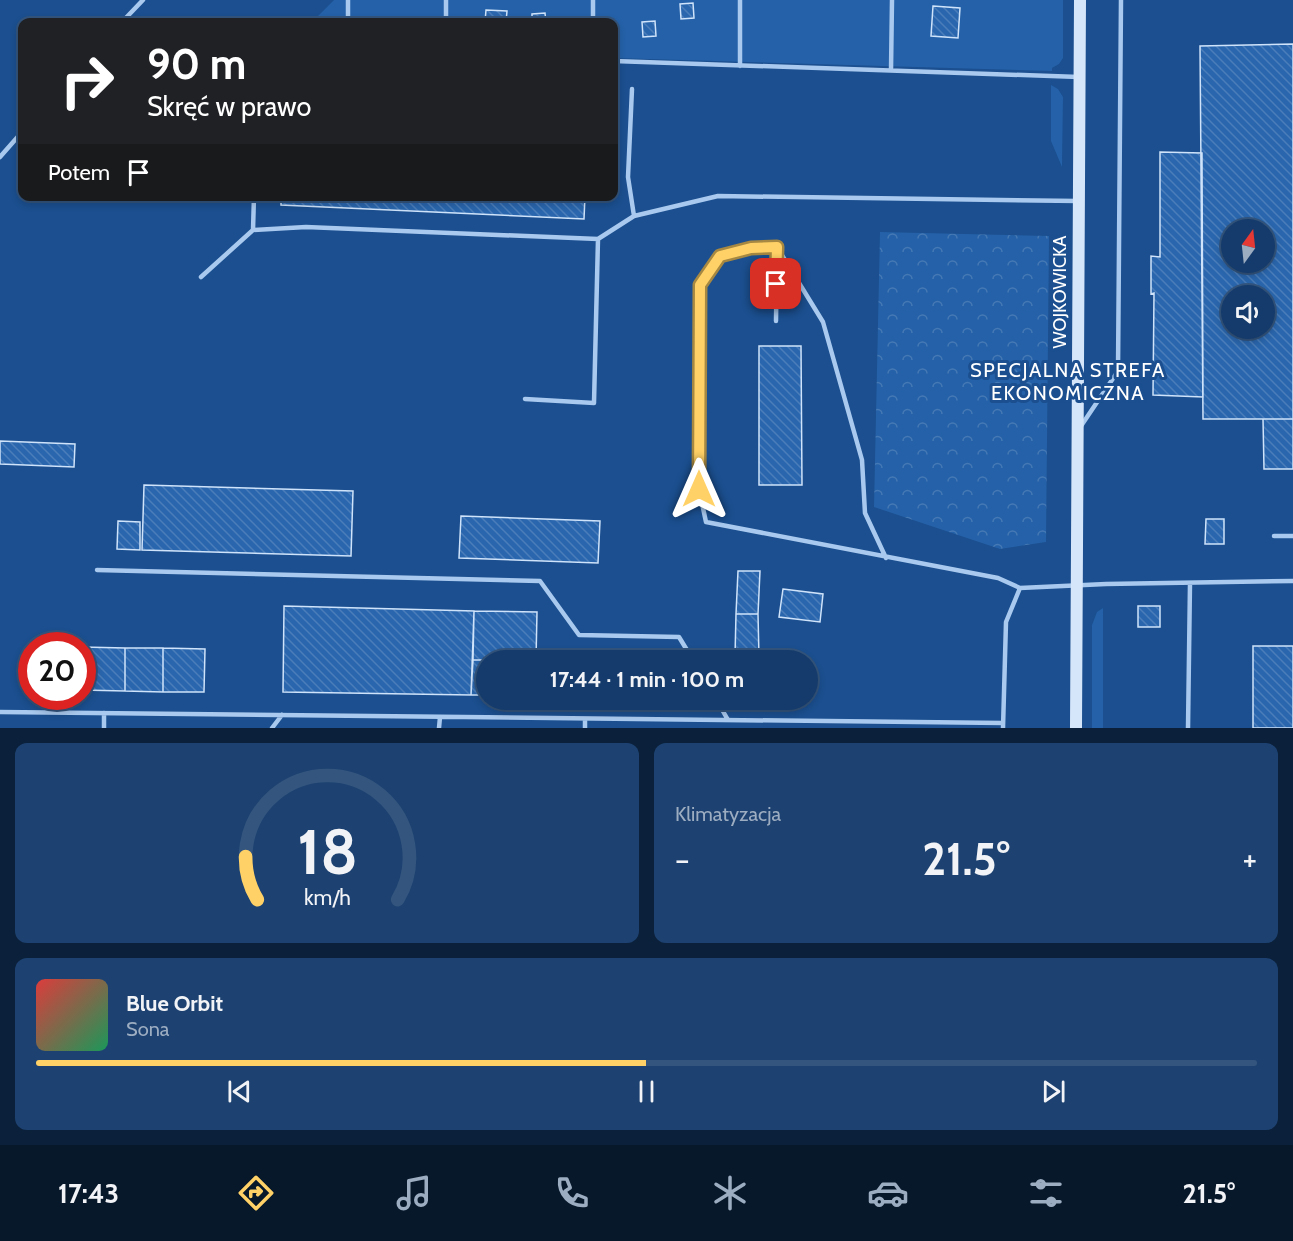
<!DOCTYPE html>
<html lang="pl">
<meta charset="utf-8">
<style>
:root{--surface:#143b6b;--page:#1d4271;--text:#f1f3f6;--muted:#9dadc1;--line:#33557e;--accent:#ffd166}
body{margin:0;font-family:Cabin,sans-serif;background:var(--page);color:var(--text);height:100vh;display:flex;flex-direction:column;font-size:22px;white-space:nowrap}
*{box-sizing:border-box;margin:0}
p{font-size:20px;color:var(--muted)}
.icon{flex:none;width:33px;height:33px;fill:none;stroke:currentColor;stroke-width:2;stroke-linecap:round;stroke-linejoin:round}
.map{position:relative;height:728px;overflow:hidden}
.drawer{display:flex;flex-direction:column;gap:15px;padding:15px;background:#0b203b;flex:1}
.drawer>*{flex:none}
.hud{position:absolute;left:18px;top:18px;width:600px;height:183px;border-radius:12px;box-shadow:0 3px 9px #0003,0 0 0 2px var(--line);background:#202124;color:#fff;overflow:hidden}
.needle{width:39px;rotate:15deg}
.tools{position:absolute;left:1221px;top:219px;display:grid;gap:12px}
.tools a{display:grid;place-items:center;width:54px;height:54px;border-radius:50%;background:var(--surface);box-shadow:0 3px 9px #0003,0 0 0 2px var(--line);font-size:30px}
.speed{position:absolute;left:18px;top:632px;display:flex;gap:12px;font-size:30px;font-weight:700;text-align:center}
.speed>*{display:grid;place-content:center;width:78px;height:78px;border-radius:50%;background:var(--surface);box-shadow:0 3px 9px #0003,0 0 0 2px var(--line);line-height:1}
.speed .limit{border:9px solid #d22;background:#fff;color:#111}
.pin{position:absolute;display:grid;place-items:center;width:51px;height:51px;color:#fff;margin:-26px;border-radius:12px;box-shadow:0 3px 9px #0006}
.me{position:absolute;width:66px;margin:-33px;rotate:0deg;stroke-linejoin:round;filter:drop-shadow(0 0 4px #0008)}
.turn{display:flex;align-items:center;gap:21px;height:126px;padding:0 30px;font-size:27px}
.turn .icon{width:78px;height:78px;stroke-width:2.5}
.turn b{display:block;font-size:42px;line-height:51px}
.then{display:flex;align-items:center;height:57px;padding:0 30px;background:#0003;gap:12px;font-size:22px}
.big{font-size:45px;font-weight:700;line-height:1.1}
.drawer .widget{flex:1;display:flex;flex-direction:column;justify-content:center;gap:9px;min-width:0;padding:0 21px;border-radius:12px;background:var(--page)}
.drawer .dial{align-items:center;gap:0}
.dial svg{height:156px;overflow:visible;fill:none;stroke:var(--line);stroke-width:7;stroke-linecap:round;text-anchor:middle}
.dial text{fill:var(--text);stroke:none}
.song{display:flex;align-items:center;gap:18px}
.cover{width:72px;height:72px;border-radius:9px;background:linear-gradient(135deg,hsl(0 70% 55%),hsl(150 70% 35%))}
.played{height:6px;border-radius:3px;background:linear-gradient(90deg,var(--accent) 50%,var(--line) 50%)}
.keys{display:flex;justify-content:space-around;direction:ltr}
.heat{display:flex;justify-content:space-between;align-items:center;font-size:33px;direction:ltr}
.drawer .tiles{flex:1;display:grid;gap:15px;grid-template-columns:1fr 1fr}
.widget:last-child{grid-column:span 2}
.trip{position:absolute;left:476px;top:650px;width:342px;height:60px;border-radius:30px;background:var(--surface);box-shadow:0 3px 9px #0003,0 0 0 2px var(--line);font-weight:700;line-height:60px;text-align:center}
.menu{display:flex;height:96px;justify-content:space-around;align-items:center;background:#08182b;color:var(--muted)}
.menu .icon{width:42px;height:42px}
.menu .active{color:var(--accent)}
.menu b{font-size:27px;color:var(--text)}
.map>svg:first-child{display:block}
</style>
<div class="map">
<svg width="1293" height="728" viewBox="0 0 1293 728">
<defs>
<pattern id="forest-crowns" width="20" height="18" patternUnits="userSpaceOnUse" patternTransform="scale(1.5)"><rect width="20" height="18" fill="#2461a8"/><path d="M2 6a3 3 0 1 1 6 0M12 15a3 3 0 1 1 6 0" fill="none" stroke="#4579b5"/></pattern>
<pattern id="building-back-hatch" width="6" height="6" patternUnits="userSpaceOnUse" patternTransform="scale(1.5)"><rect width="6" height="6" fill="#2a66ad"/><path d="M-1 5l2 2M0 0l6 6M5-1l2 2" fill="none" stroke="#4a7db9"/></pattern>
</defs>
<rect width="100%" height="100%" fill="#1b4f8f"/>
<path fill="#2461a8" d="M334,0H1063V58L1059,64L1052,68V71L614,58V22H312Z
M1051,85L1058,89L1063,97L1062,167L1051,141Z
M1103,608V728H1092V625L1097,612Z"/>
<path fill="url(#forest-crowns)" d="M880,232L1049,236L1046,542L1000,549L874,507Z"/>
<path fill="url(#building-back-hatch)" stroke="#cfe3fa" stroke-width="1.5" fill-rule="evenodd" d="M693,3L694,18L681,19L680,4Z
M933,6L960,8L958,38L931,36Z
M486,10L507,11L506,22H485Z
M545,13L546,22H532V14Z
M655,21L656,36L643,37L642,22Z
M1293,44V419H1203L1200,46ZM1232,230H1264V262H1232ZM1232,296H1264V328H1232Z
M1160,152L1202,153L1203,397L1153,395L1154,293L1151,294V256L1160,257Z
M281,196H585L584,219L281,205Z
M759,346H801L802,485H759Z
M1263,419H1293V469H1264Z
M0,441L75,444L74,467L0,464Z
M144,485L353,491L351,556L142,550Z
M461,516L600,521L598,563L459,558Z
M1206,519H1224V544H1205Z
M118,521L140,522V550L117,549Z
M738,571H760L758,614H736Z
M783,589L823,594L820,622L779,617Z
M284,606L474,611L471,695L283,692Z
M1138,606H1160V627H1138Z
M474,611L537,612L536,660H473Z
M736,614H758L759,657L735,656Z
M1253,646H1293V728H1253Z
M82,647L125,648V691L82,690Z
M125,648H163V692L125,691Z
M163,648L205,649L204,692H163Z
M623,650H645V660H622Z
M473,660H486V695H471Z"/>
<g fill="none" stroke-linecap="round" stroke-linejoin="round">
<path stroke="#a9c9ee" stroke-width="4.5" d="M122,22L143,0
M348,22V0
M446,22V0
M593,22V0
M614,61L1079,77
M740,66V0
M891,70L892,0
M632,89L628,177L634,216
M0,157L22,132
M253,230L254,196
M201,277L253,230L306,227L598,239L634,216L718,196L1078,201
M776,321L777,249
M525,399L594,403L598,239
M1081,426L1118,371L1121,0
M1274,536H1293
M886,558L865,513L862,460L823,322L777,247L751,248L720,256L700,285L699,489L706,522L998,578L1020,588L1106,584L1293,581
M97,570L540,581L579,635L679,637L693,660
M716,699L728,720
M0,712L1003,723
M104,728V713
M272,728L282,715
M439,728L440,717
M585,728V719
M1003,728L1006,622L1020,588
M1188,728L1190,583"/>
<path stroke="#d6e6fa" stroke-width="12" d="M1076,728L1080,0"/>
</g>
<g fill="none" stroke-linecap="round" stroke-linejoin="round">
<g stroke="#a68842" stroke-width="15">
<path id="route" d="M699,489L700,285L720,256L751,248L777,247L776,284"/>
</g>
<use href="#route" stroke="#ffd166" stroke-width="10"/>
</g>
<g text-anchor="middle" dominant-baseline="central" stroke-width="6" stroke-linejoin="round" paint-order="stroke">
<g font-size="18" fill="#fff" stroke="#1b4f8f">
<text transform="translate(1060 292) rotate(-90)">WOJKOWICKA</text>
</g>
<g font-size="20" letter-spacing="1.5" fill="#fff" stroke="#1b4f8f">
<text x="1068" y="370">SPECJALNA STREFA<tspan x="1068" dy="23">EKONOMICZNA</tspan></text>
</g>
</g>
</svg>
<div class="tools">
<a><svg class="needle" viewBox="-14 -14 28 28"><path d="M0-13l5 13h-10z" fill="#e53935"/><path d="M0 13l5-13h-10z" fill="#9dadc1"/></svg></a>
<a><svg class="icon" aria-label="sound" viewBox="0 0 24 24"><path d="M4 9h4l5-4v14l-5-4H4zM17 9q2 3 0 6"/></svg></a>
</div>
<div class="speed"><div class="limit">20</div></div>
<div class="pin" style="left:776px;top:284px;background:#d93025"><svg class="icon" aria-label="arrive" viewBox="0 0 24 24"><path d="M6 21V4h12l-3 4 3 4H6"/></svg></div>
<svg class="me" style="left:699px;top:489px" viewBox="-20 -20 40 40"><path d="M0-17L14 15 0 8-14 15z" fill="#ffd166" stroke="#fff" stroke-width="4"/></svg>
<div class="trip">17:44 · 1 min · 100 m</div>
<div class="hud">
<div class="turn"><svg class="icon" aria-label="right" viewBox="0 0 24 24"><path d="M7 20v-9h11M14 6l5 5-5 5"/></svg><div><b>90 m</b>Skręć w prawo</div></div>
<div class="then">Potem<svg class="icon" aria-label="arrive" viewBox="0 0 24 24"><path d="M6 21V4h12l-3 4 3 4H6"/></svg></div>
</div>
</div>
<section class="drawer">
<div class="tiles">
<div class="widget dial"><svg viewBox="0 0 100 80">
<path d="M14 69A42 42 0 1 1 86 69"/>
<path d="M14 69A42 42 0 0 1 8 47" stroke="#ffd166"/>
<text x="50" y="56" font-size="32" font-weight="700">18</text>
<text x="50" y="72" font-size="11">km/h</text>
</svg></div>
<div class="widget"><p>Klimatyzacja</p>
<div class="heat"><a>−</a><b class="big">21.5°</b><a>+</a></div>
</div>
<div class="widget">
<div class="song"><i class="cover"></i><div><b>Blue Orbit</b><p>Sona</p></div></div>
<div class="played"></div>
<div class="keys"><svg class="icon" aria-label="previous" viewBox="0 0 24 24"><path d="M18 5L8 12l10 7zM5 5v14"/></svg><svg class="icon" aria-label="pause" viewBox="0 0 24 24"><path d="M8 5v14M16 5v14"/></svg><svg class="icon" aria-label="next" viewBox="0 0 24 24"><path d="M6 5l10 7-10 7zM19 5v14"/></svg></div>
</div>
</div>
</section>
<nav class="menu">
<b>17:43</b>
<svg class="icon active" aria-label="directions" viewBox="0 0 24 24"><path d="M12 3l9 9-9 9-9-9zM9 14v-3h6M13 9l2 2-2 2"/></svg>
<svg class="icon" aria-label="music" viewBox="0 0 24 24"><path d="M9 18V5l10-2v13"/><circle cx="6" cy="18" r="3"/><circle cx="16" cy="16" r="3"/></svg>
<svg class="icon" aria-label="phone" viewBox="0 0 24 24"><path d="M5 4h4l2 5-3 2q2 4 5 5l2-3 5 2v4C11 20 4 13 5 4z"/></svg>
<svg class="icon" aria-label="climate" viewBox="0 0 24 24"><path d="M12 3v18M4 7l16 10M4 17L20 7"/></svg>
<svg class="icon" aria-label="car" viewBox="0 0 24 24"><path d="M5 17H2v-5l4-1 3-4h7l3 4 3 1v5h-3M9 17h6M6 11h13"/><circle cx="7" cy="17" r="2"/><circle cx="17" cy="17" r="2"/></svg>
<svg class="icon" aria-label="filters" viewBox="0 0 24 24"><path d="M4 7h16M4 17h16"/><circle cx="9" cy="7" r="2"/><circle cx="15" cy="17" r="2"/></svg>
<b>21.5°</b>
</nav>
